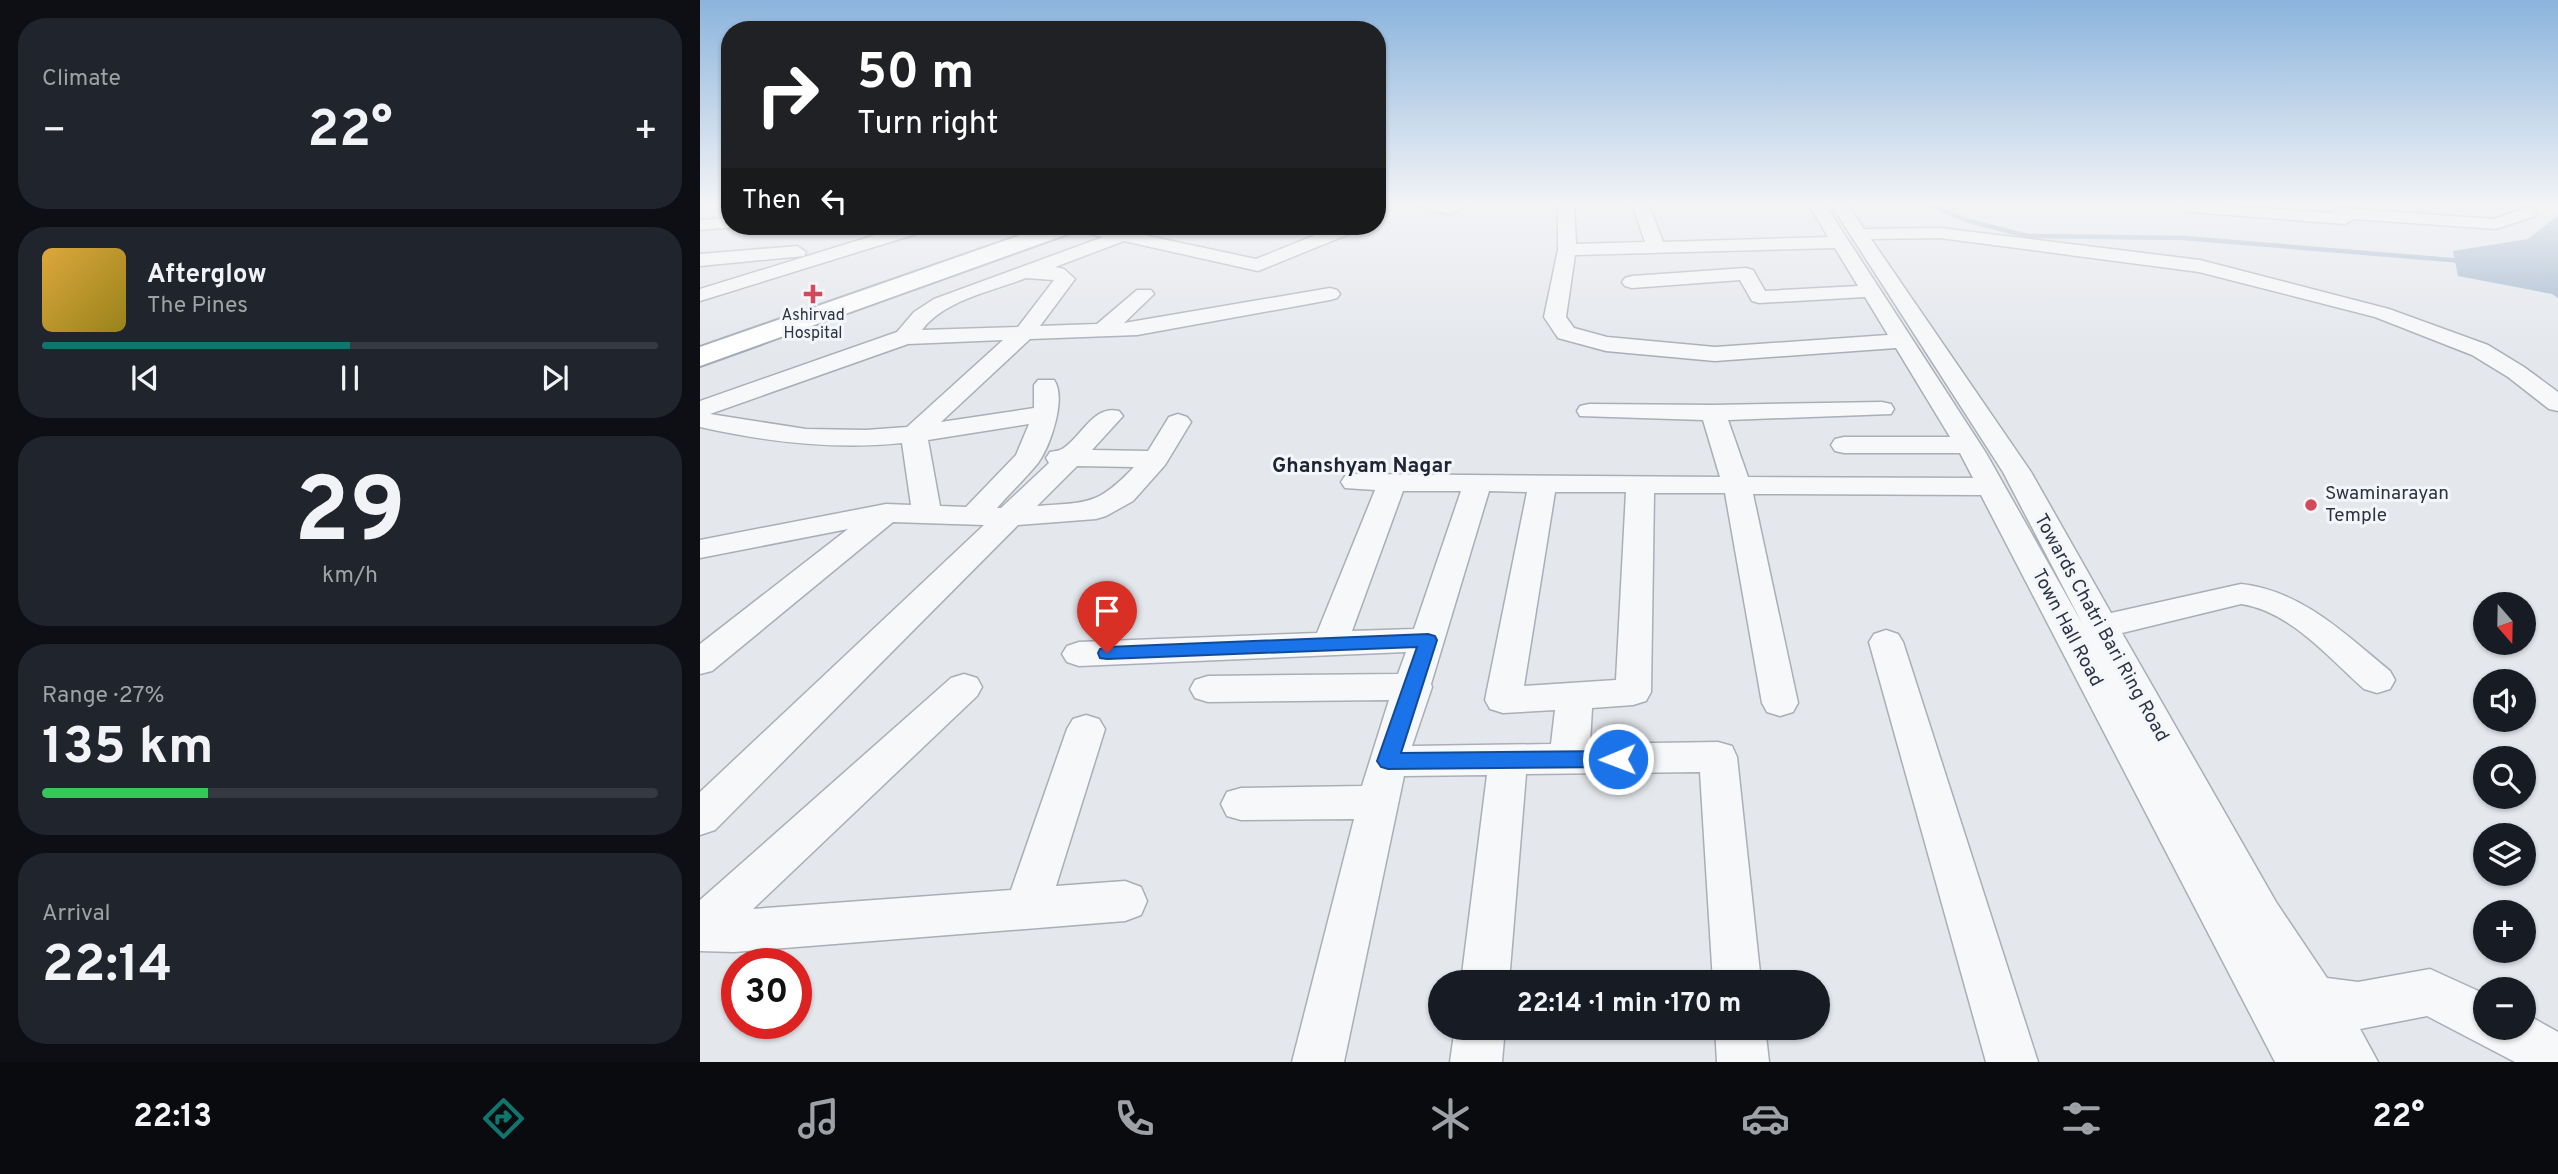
<!DOCTYPE html>
<meta charset="utf-8">
<style>
:root{--surface:#171b24;--page:#20242c;--text:#f1f3f6;--muted:#9ea1a6;--line:#363941;--accent:#0f766e}
body{margin:0;font-family:Overpass,sans-serif;background:var(--page);color:var(--text);height:100vh;display:flex;flex-direction:column;font-size:26px;white-space:nowrap}
*{box-sizing:border-box;margin:0}
p{font-size:23px;color:var(--muted)}
.icon{flex:none;width:38px;height:38px;fill:none;stroke:currentColor;stroke-width:2;stroke-linecap:round;stroke-linejoin:round}
.map{position:relative;flex:1;overflow:hidden}
.sheet{display:flex;flex-direction:column;gap:18px;padding:18px;background:#0d0f14;width:700px}
.sheet>*{flex:none}
.top-card{position:absolute;left:21px;top:21px;width:665px;height:214px;border-radius:28px;box-shadow:0 2px 5px #0004;background:#202124;color:#fff;overflow:hidden}
.needle{width:46px;rotate:160deg}
.tools{position:absolute;left:1773px;top:592px;display:grid;gap:14px}
.tools a{display:grid;place-items:center;width:63px;height:63px;border-radius:50%;background:var(--surface);box-shadow:0 2px 5px #0004;font-size:35px}
.speed{position:absolute;left:21px;top:948px;display:flex;gap:14px;font-size:35px;font-weight:700;text-align:center}
.speed>*{display:grid;place-content:center;width:91px;height:91px;border-radius:50%;background:var(--surface);box-shadow:0 2px 5px #0004;line-height:1}
.speed .limit{border:10px solid #d22;background:#fff;color:#111}
.pin{position:absolute;display:grid;place-items:center;width:60px;height:60px;color:#fff;margin:-72px -30px;border-radius:50% 50% 50% 0;rotate:-45deg;box-shadow:0 0 7px #0007}
.pin .icon{rotate:45deg}
.me{position:absolute;width:77px;margin:-38px;rotate:269deg;stroke-linejoin:round;filter:drop-shadow(0 0 5px #0008)}
.turn{display:flex;align-items:center;gap:24px;height:147px;padding:0 21px;font-size:32px}
.turn .icon{width:91px;height:91px;stroke-width:2.5}
.turn b{display:block;font-size:49px;line-height:60px}
.then{display:flex;align-items:center;height:66px;padding:0 21px;background:#0003;gap:14px;font-size:26px}
.big{font-size:52px;font-weight:700;line-height:1.1}
.sheet .tile{flex:1;display:flex;flex-direction:column;justify-content:center;gap:10px;min-width:0;padding:0 24px;border-radius:28px;background:var(--page)}
.sheet .dial{align-items:center;gap:0}
.dial b{font-size:91px;line-height:1}
.song{display:flex;align-items:center;gap:21px}
.cover{width:84px;height:84px;border-radius:10px;background:linear-gradient(135deg,hsl(40 70% 55%),hsl(50 70% 35%))}
.played{height:7px;border-radius:4px;background:linear-gradient(90deg,var(--accent) 50%,var(--line) 50%)}
.keys{display:flex;justify-content:space-around;direction:ltr}
.heat{display:flex;justify-content:space-between;align-items:center;font-size:38px;direction:ltr}
.charge{height:10px;border-radius:5px;background:linear-gradient(90deg,#34c759 27%,var(--line) 0)}
.trip{position:absolute;left:728px;top:970px;width:402px;height:70px;border-radius:35px;background:var(--surface);box-shadow:0 2px 5px #0004;font-weight:700;line-height:70px;text-align:center}
.menu{display:flex;height:112px;justify-content:space-around;align-items:center;background:#090b0e;color:var(--muted)}
.menu .icon{width:49px;height:49px}
.menu .selected{color:var(--accent)}
.menu b{font-size:32px;color:var(--text)}
main{display:flex;flex:1;min-height:0}
.map>svg:first-child{display:block}
</style>
<main>
<section class="sheet">
<div class="tile"><p>Climate</p>
<div class="heat"><a>−</a><b class="big">22°</b><a>+</a></div>
</div>
<div class="tile">
<div class="song"><i class="cover"></i><div><b>Afterglow</b><p>The Pines</p></div></div>
<div class="played"></div>
<div class="keys"><svg class="icon" aria-label="previous" viewBox="0 0 24 24"><path d="M18 5L8 12l10 7zM5 5v14"/></svg><svg class="icon" aria-label="pause" viewBox="0 0 24 24"><path d="M8 5v14M16 5v14"/></svg><svg class="icon" aria-label="next" viewBox="0 0 24 24"><path d="M6 5l10 7-10 7zM19 5v14"/></svg></div>
</div>
<div class="tile dial"><b>29</b><p>km/h</p></div>
<div class="tile"><p>Range · 27%</p><b class="big">135 km</b><div class="charge"></div></div>
<div class="tile"><p>Arrival</p><b class="big">22:14</b></div>
</section>
<div class="map">
<svg width="1858" height="1062" viewBox="0 0 1858 1062">
<rect width="100%" height="100%" fill="#e4e7ec"/>
<path fill="#9fb4cc" d="M1858,215V298L1852,294L1758,276L1753,251L1828,239Z"/>
<g fill="none" stroke-linecap="round" stroke-linejoin="round">
<path stroke="#9fb4cc" stroke-width="4.5" d="M1225,203L1269,221L1327,236L1484,238L1763,261"/>
<g stroke="#a9aeb7" stroke-width="3">
<path id="minor" d="M717,203H772L751,214L719,207Z
M858,203H874L876,244L945,242L932,203H948L963,242L1128,237L1108,203H1124L1286,453L1383,625L1303,472L1130,203H1146L1164,229L1240,228L1500,260L1689,309L1788,345L1824,367L1858,392V411L1849,409L1808,377L1772,355L1675,317L1499,272L1240,238L1171,239L1331,472L1411,613L1541,584C1602,591 1644,633 1690,671L1695,680L1690,689L1677,693L1664,689C1629,658 1590,611 1541,604L1422,633L1576,902L1627,978L1658,982L1730,969L1785,994V1027H1824V1013L1858,1032V1062H1815L1727,1016L1660,1029L1678,1062H1575L1281,495L1053,494L1098,703L1093,712L1080,716L1067,712L1062,703L1025,493H954L951,692L946,701L933,705L892,708L890,744L1018,742L1032,746L1037,757L1061,982H1013L1000,772L826,774L809,982H761L787,775L704,776L644,1062H592L654,819L541,820L527,816L521,804L527,792L541,788L662,786L689,700L508,702L495,698L490,689L495,680L508,676L698,674L706,652L379,666L367,662L362,654L367,646L379,642L617,633L675,490L645,488L641,482L645,476L655,474L1020,477L1003,420L880,416L877,411L880,406L889,404L1013,405L1182,402L1191,404L1194,409L1191,414L1028,420L1048,477L1273,478L1260,453H1144L1135,451L1131,445L1135,439L1144,437H1250L1196,348L1015,361L906,351L858,338L844,317L858,250ZM1135,248L1158,286L1065,291L1053,270L1046,268L932,276L925,278L922,282L925,286L932,288L1040,280L1052,301L1059,303L1165,297L1188,335L1015,347L907,337L874,328L866,317L875,255ZM703,491H761L714,629L652,631ZM789,491L827,492L785,700L790,709L803,713L855,710L851,744L712,746L732,687L731,684ZM855,492H926L916,680L824,686Z
M1478,203L1631,213L1639,208L1794,219L1829,207L1837,212L1835,216L1796,229L1654,219L1645,224L1491,212L1485,211Z
M30,218V226L36,227L0,230V220Z
M205,226H232L229,230L0,301V289Z
M370,226H402L556,259L638,226H662L659,230L558,271L424,241L355,267L364,269L375,279L340,326L397,324L437,290H451L454,294L424,323L630,288L637,290L640,294L637,298L630,300L437,335L330,339L241,422L334,408V385L338,380H354C367,398 350,447 338,463C325,479 310,493 297,508H301L349,463L346,458L350,452C355,451 361,451 365,447C383,434 394,405 419,411L423,416L392,450L448,451L469,417L478,414L487,417L491,422L465,465L433,501L406,516L396,519L318,525L15,830L0,835V792L284,525L193,522L12,671L0,674V644L148,529L0,558V540L186,504L211,505L202,443C134,450 67,442 0,427V401L197,332L214,312L234,299L403,237L373,230ZM326,278L354,280L318,327L222,330C244,300 293,291 326,278ZM303,340L207,427L166,430L106,429L10,414L208,344ZM329,424L316,455L266,507L240,506L228,440ZM377,466L434,467C397,506 388,502 337,506Z
M97,246L106,252L104,256L0,266V254Z
M1186,630L1198,634L1203,642L1338,1062H1286L1169,642L1174,634Z
M264,674L277,678L282,687L277,696L53,909L311,890L367,729L373,719L386,715L399,719L405,729L356,886L425,881L441,887L447,901L441,915L425,921L34,952L0,951V900L251,678Z
M755,1027H805L802,1062H750Z
M1015,1027H1065L1069,1062H1017Z"/>
</g>
<g stroke="#a3abb8" stroke-width="4">
<path id="major" d="M347,226H379L376,231L0,366V347Z"/>
</g>
<use href="#minor" fill="#f7f8fa" fill-rule="evenodd"/>
<use href="#major" fill="#fff" fill-rule="evenodd"/>
</g>
<linearGradient id="sky" x2="0" y2="1"><stop stop-color="#8bb4dd"/><stop offset="0.58" stop-color="#f3f4f6"/><stop offset="1" stop-color="#f3f4f6" stop-opacity="0"/></linearGradient>
<rect width="1858" height="352" fill="url(#sky)"/>
<path fill="#1a73e8" stroke="#114b97" stroke-width="2" d="M728,634L735,636L737,640L701,753L918,751L926,753L929,759L926,764L918,767L688,769L681,767L677,761L717,647L407,659L400,658L398,653L400,649L407,647Z"/>
<g fill="#d1495b" stroke="#f4f6f9" stroke-width="2.5">
<path d="M109.5 283.5h7v7h7v7h-7v7h-7v-7h-7v-7h7z"/>
<circle cx="1611" cy="505" r="7"/>
</g>
<g text-anchor="middle" dominant-baseline="central" stroke-width="6" stroke-linejoin="round" paint-order="stroke">
<g font-size="16" fill="#2b3445" stroke="#f4f6f9">
<text x="113" y="316">Ashirvad<tspan x="113" dy="18">Hospital</tspan></text>
</g>
<g font-size="19" fill="#2b3445" stroke="#f4f6f9" text-anchor="start">
<text x="1625" y="494">Swaminarayan<tspan x="1625" dy="22">Temple</tspan></text>
</g>
<g font-size="19" fill="#2b3445" stroke="#f4f6f9">
<text transform="translate(1367 628) rotate(62)">Town Hall Road</text>
<text transform="translate(1401 628) rotate(61)">Towards Chatri Bari Ring Road</text>
</g>
<g font-size="21" font-weight="bold" fill="#1d2536" stroke="#f4f6f9">
<text x="662" y="466">Ghanshyam Nagar</text>
</g>
</g>
</svg>
<div class="tools">
<a><svg class="needle" viewBox="-14 -14 28 28"><path d="M0-13l5 13h-10z" fill="#e53935"/><path d="M0 13l5-13h-10z" fill="#9ea1a6"/></svg></a>
<a><svg class="icon" aria-label="sound" viewBox="0 0 24 24"><path d="M4 9h4l5-4v14l-5-4H4zM17 9q2 3 0 6"/></svg></a>
<a><svg class="icon" aria-label="search" viewBox="0 0 24 24"><circle cx="10" cy="10" r="6"/><path d="M15 15l6 6"/></svg></a>
<a><svg class="icon" aria-label="layers" viewBox="0 0 24 24"><path d="M12 4l9 5-9 5-9-5zM3 14l9 5 9-5"/></svg></a>
<a>+</a>
<a>−</a>
</div>
<div class="speed"><div class="limit">30</div></div>
<div class="pin" style="left:407px;top:653px;background:#d93025"><svg class="icon" aria-label="arrive" viewBox="0 0 24 24"><path d="M6 21V4h12l-3 4 3 4H6"/></svg></div>
<svg class="me" style="left:918px;top:759px" viewBox="-20 -20 40 40"><circle r="17" fill="#1a73e8" stroke="#fff" stroke-width="3"/><path d="M0-11L8 9 0 5-8 9z" fill="#fff"/></svg>
<div class="trip">22:14 · 1 min · 170 m</div>
<div class="top-card">
<div class="turn"><svg class="icon" aria-label="right" viewBox="0 0 24 24"><path d="M7 20v-9h11M14 6l5 5-5 5"/></svg><div><b>50 m</b>Turn right</div></div>
<div class="then">Then<svg class="icon" aria-label="left" viewBox="0 0 24 24"><path d="M17 20v-9H6M10 6l-5 5 5 5"/></svg></div>
</div>
</div>
</main>
<nav class="menu">
<b>22:13</b>
<svg class="icon selected" aria-label="directions" viewBox="0 0 24 24"><path d="M12 3l9 9-9 9-9-9zM9 14v-3h6M13 9l2 2-2 2"/></svg>
<svg class="icon" aria-label="music" viewBox="0 0 24 24"><path d="M9 18V5l10-2v13"/><circle cx="6" cy="18" r="3"/><circle cx="16" cy="16" r="3"/></svg>
<svg class="icon" aria-label="phone" viewBox="0 0 24 24"><path d="M5 4h4l2 5-3 2q2 4 5 5l2-3 5 2v4C11 20 4 13 5 4z"/></svg>
<svg class="icon" aria-label="climate" viewBox="0 0 24 24"><path d="M12 3v18M4 7l16 10M4 17L20 7"/></svg>
<svg class="icon" aria-label="car" viewBox="0 0 24 24"><path d="M5 17H2v-5l4-1 3-4h7l3 4 3 1v5h-3M9 17h6M6 11h13"/><circle cx="7" cy="17" r="2"/><circle cx="17" cy="17" r="2"/></svg>
<svg class="icon" aria-label="filters" viewBox="0 0 24 24"><path d="M4 7h16M4 17h16"/><circle cx="9" cy="7" r="2"/><circle cx="15" cy="17" r="2"/></svg>
<b>22°</b>
</nav>
